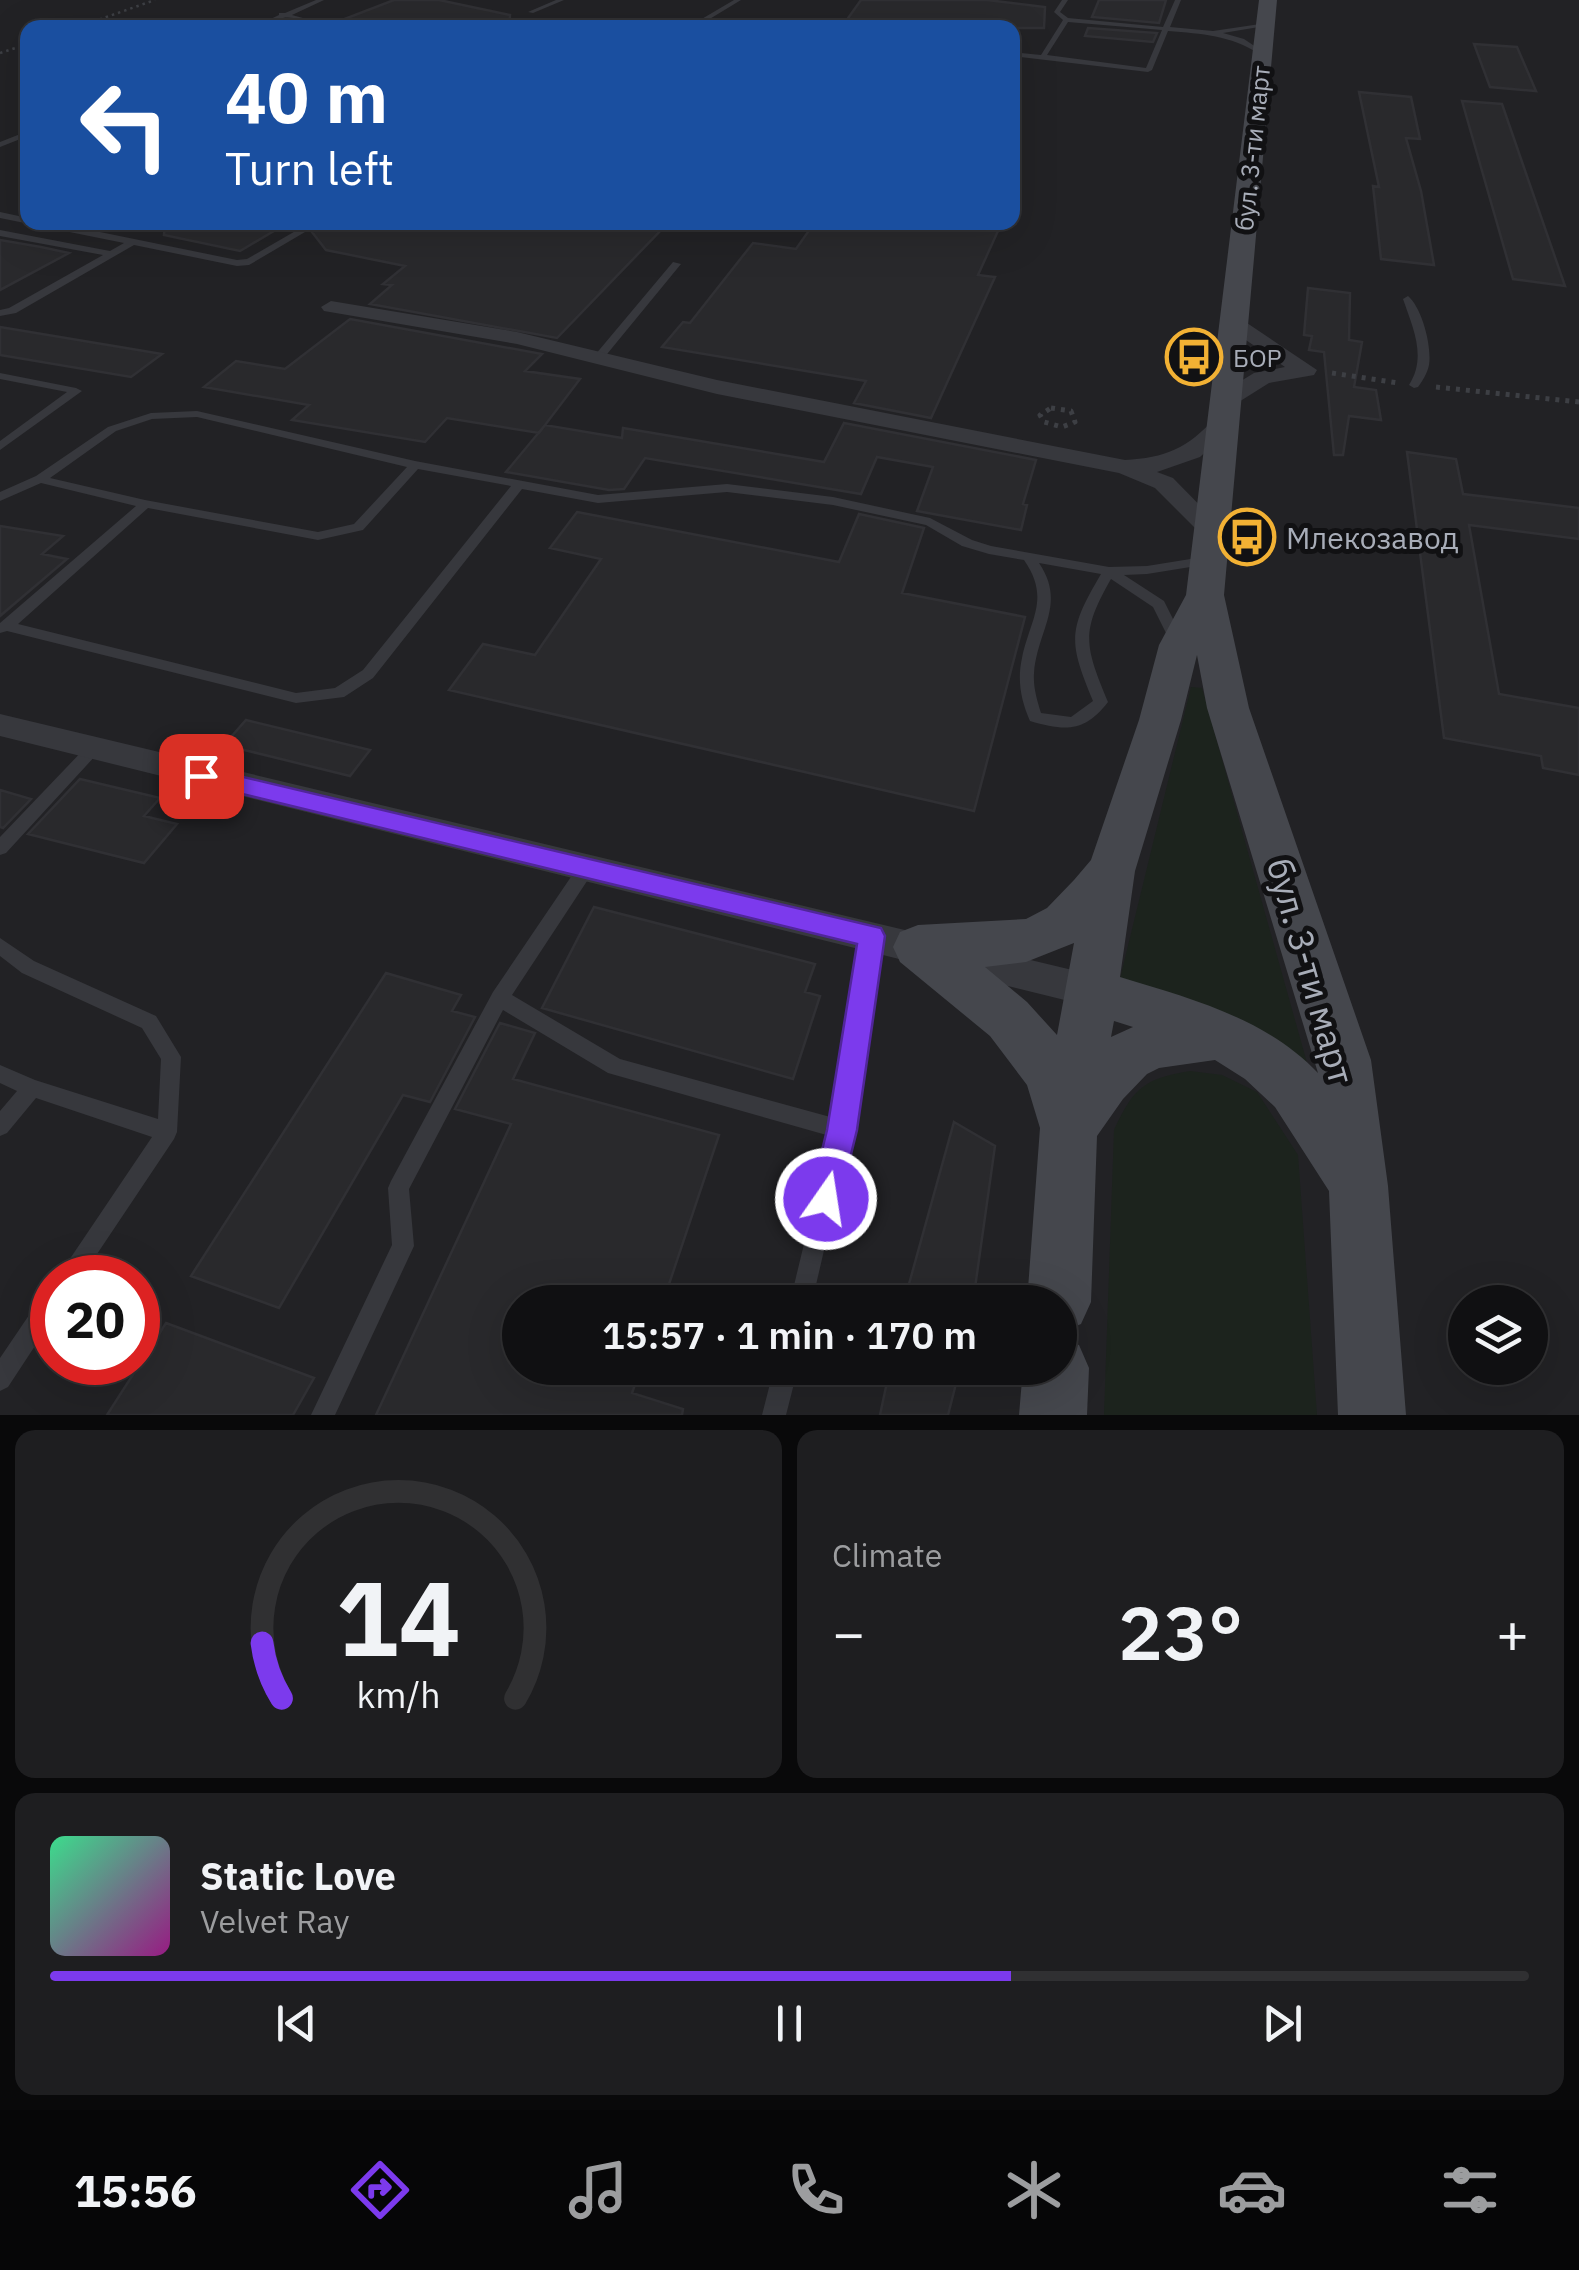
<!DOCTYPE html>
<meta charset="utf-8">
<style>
:root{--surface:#101012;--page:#1e1e20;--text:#f1f3f6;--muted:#9c9d9f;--line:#303032;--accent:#7c3aed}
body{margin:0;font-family:"IBM Plex Sans",sans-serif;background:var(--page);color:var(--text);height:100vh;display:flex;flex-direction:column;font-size:38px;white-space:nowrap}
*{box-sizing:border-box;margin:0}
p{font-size:32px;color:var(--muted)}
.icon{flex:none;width:55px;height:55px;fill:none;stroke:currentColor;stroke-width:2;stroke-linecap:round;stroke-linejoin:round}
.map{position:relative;height:1415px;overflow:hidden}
.sheet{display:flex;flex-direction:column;gap:15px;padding:15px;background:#09090a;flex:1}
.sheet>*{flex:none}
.banner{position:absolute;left:20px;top:20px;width:1000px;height:210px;border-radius:20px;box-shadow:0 10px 40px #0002,0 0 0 2px var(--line);background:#1a4fa0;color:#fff;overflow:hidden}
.tools{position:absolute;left:1448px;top:1285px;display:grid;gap:20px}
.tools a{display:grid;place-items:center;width:100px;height:100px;border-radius:50%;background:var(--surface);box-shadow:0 10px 40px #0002,0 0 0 2px var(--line);font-size:50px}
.speed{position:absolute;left:30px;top:1255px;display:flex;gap:20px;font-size:50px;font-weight:700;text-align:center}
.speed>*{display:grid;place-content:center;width:130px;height:130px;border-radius:50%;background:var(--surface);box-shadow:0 10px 40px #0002,0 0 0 2px var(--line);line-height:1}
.speed .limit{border:15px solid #d22;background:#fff;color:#111}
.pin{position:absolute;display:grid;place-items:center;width:85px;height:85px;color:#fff;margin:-42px;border-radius:20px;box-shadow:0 5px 15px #0006}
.me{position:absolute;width:110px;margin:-55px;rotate:13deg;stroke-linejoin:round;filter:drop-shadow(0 0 8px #0008)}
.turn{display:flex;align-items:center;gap:35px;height:210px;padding:0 40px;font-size:45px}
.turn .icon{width:130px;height:130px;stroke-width:2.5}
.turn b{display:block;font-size:70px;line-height:85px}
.big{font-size:75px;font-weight:600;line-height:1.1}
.sheet .widget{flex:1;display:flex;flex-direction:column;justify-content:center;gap:15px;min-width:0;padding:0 35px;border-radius:20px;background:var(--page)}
.sheet .dial{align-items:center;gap:0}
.dial svg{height:260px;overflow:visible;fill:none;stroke:var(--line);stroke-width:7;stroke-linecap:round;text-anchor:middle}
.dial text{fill:var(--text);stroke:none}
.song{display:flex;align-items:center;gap:30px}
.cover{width:120px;height:120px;border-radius:15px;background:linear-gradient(135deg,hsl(150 70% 55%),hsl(310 70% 35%))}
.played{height:10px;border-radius:5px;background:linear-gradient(90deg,var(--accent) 65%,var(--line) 65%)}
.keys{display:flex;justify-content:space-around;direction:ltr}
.heat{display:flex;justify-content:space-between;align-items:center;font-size:55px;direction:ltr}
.sheet .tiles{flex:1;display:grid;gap:15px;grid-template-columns:1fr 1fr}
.widget:last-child{grid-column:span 2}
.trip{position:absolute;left:502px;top:1285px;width:575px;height:100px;border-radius:50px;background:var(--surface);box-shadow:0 10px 40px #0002,0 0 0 2px var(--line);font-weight:600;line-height:100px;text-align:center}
.menu{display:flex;height:160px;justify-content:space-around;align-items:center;background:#060607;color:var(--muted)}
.menu .icon{width:70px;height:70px}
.menu .current{color:var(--accent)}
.menu b{font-size:45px;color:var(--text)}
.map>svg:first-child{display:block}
</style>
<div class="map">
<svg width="1579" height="1415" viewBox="0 0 1579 1415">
<rect width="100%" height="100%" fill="#161618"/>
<path fill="#222225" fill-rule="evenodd" d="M0,0H1579V1415H0ZM28,28H1012V222H28ZM52,1278H138V1362H52ZM520,1302H1060V1368H520ZM1465,1302H1530V1368H1465Z"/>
<path fill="#1c231d" d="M1191,687L1202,688L1316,1095L1117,991Z
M1190,1071L1222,1075L1257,1092L1298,1155L1317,1415H1104L1114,1130C1134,1087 1144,1079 1190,1071Z"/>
<path fill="#29292c" stroke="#303034" stroke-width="2.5" d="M394,0H439L510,15L509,28H342L334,23Z
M861,0H987L1045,7L1044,28H841Z
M1099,0H1166L1159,23L1092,17Z
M1088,28L1157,33L1153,42L1085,36Z
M1474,44L1517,47L1536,91L1490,87Z
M1359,92L1411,97L1420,139L1406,138L1421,191L1434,265L1381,259L1373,186L1379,187Z
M1462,101L1502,104L1565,286L1513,279Z
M165,222H289L240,251L164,235Z
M326,222H626L663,228L557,338L370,304L392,285L383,284L405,266L326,250L312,232Z
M815,222H1002L978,275L995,277L931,418L854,403L866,381L662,347L683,322L690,323L753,243L796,249Z
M0,240L41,247L69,253L0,290Z
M1308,288L1350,293L1349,340L1362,342L1354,387L1376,390L1381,420L1349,416L1343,455H1334L1324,352L1309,350L1312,336L1304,335Z
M350,319L542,354L525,371L580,379L539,433L447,418L425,442L292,420L309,405L204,387L236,361L285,369Z
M0,327L162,354L131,377L0,355Z
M844,423L1036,460L1023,504L1027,505L1021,530L917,511L933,467L877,457L861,494L645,458L624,489L609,490L506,472L545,425L622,438L623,428L824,462Z
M1407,452L1456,459L1463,494L1579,508V539L1469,525L1499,694L1579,708V775L1543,768L1541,756L1444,738Z
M577,512L839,562L859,514L924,528L902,593L1025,617L974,811L449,690L483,644L535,655L601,559L550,548Z
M0,526L63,536L42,554L67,559L0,616Z
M246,720L370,750L350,776L224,745Z
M80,779L160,798L144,816L177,824L144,863L28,834Z
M0,790L31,799L3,828L0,827Z
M594,907L815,964L805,992L820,996L793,1079L542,1008Z
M386,973L461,995L452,1011L475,1017L430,1102L403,1095L279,1308L191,1276Z
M500,1023L535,1033L513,1079L719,1135L663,1302H520V1368H641L632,1393L683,1409L682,1415H376L511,1124L455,1109Z
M954,1122L995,1146L973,1302H904Z
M166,1323L314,1378L293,1415H107Z
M890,1368H960L948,1415H880Z"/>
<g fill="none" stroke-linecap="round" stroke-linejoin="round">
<path stroke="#3d3f44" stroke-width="2.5" stroke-dasharray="2.5 4" stroke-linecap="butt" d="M75,28L155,0
M0,53L28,44"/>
<path stroke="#3d3f44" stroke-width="5" stroke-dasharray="4 6" stroke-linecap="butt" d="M1332,373L1398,383
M1436,387L1579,402
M1051,408L1071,411L1075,422L1062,427L1044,422L1040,415Z"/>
<path fill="#37383d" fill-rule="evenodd" d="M316,0H324L292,15L339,28C322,28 297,15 283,18C272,21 264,28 252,28L279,15V13H285Z
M556,0H564L533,13L528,12Z
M734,0H741L708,20L735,28H723L700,20Z
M1062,0H1068L1060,12L1068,18L1163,27L1175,0H1181L1170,27L1213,31L1267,23L1265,26L1223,33L1244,39L1265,53L1260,54C1229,35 1203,34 1168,31L1152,70L1148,72L1012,56V52L1041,55L1063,20L1054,12ZM1068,22L1162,30L1146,68L1047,55Z
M28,131V136L0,147V142Z
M0,212L28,218V222H51L237,260L247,259L311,222H322L249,265L237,266L134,245L16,313L0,316V310L9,308L103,255L0,236V230L110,251L124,243L0,218Z
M673,262L681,264L603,359H595V355Z
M1408,296C1422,308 1432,346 1429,365C1427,374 1423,380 1418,387L1414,388L1409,385C1427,357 1413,328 1403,299Z
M0,373L76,388L82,391L0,450V441L67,392L0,379Z
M197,411L415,461L598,495L727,484L833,497L930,518L972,540L991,546L1109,567L1147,566L1209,556L1216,560L1209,564L1147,574L1124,575L1164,601L1184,641L1177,646L1170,641L1153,607L1111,579C1080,633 1085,646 1108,702C1084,733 1065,731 1030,721C1021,701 1017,680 1022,658C1030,619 1051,599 1024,560L989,554L962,546L926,525L833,505L727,492L598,503L522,489L373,678L344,697L296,703L7,631L0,633V623L136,506L41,483L0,501V492L36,476L108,427L151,413ZM197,417L407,467L354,524L318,532L145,500L50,478L116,431L152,419ZM418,469L511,486L363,670L335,688L296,693L18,624L148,508L318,540L363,530ZM1039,563L1101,574C1068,630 1068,641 1093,701L1071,717L1041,713C1037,700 1033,687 1034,673C1037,631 1067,604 1039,563Z
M92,744L97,746L100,750L97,754L6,853L0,855V837L87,746Z
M585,863L591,865L594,870L591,875L512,995L620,1059L834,1118L862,936L865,931L871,928L877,931L880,936L852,1130L812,1302H790L830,1136L608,1073L503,1010L409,1189L414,1246L335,1415H311L392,1245L388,1188L391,1181L493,992L579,865Z
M0,938L34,961L156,1016L181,1057L177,1132L174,1139L81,1278H57L152,1137L36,1098L7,1133L0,1136V1111L17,1091L0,1083V1065L35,1080L158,1119L161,1059L142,1028L22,973L0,956Z
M52,1290V1320L8,1387L0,1391V1358L44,1293Z
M774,1368H798L786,1415H762Z"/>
<path fill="#37383d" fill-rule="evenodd" d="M331,301L517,332L717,380L1125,460C1165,458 1188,448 1215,418H1231L1234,423L1231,428L1200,457L1157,472L1173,478L1225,531L1212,539L1203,536L1155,488L1119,473L717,394L517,344L324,311L321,307Z
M1234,317L1241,319L1317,370L1314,375L1269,383L1234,405H1218L1215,400L1218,395L1254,373L1285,367L1227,327V319Z
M0,714L1089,974L1102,979L1108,990L1102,1001L1089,1006L0,736Z"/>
<path fill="#45474d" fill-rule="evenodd" d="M1259,0H1277L1224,595L1249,708L1371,1060L1388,1186L1406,1415H1338L1329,1191L1275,1107L1245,1079L1215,1060L1159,1068L1147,1074L1123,1099L1097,1136L1091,1302L1081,1324L1060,1333V1302H1027L1040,1128L1027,1085L990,1036L900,962L893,947L900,932L918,925L1026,919L1047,908L1074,880L1091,860L1139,720L1159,645L1186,595ZM1197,655L1207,708L1318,1073C1266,1018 1189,998 1120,977L1135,871L1181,720ZM1074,943L1057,1035L1027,1002L985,967L1026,962ZM1114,1021L1133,1027L1111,1037Z
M1060,1337L1079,1345L1089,1368L1087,1415H1019L1023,1368H1060Z"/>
</g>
<path fill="#7c3aed" stroke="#51269a" stroke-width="2.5" d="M201,767L881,928L885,936L857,1130L837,1211L826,1215L814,1211L810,1199L827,1130L857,944L193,782L189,776Z"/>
<defs>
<g id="bus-ring" transform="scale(2.875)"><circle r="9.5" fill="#111113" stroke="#f2b134" stroke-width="1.5"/><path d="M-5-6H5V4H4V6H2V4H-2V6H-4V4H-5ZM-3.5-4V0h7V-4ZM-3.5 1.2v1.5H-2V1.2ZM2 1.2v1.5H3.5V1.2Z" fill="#f2b134"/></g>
</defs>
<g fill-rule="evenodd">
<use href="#bus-ring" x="1194" y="357"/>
<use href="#bus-ring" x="1247" y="537"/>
</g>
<g text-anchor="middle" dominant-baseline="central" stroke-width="10" stroke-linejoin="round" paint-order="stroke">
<g font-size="25" fill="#a8adb8" stroke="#111113">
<text transform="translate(1252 148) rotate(-84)">бул. 3-ти март</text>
</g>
<g font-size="25" fill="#a8adb8" stroke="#111113" text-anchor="start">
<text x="1233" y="357">БОР</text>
</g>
<g font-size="30" fill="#a8adb8" stroke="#111113" text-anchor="start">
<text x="1286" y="537">Млекозавод</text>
</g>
<g font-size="35" fill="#a8adb8" stroke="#111113">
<text transform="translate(1311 971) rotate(74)">бул. 3-ти март</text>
</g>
</g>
</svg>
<div class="tools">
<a><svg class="icon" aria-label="layers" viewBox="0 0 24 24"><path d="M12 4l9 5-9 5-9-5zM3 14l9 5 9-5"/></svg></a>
</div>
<div class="speed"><div class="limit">20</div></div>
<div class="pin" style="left:201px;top:776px;background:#d93025"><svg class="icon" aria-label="arrive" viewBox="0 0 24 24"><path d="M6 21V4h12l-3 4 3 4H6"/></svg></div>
<svg class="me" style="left:826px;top:1199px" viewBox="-20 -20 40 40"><circle r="17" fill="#7c3aed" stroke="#fff" stroke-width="3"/><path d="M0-11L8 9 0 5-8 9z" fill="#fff"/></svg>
<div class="trip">15:57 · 1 min · 170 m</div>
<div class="banner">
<div class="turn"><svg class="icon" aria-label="left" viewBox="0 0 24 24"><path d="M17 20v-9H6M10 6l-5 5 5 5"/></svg><div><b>40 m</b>Turn left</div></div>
</div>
</div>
<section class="sheet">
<div class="tiles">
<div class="widget dial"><svg viewBox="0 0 100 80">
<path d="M14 69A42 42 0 1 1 86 69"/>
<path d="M14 69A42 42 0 0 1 8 52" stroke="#7c3aed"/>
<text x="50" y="56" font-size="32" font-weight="700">14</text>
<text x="50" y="72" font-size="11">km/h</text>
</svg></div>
<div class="widget"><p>Climate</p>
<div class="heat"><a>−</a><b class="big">23°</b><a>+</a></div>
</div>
<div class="widget">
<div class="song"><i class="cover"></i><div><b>Static Love</b><p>Velvet Ray</p></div></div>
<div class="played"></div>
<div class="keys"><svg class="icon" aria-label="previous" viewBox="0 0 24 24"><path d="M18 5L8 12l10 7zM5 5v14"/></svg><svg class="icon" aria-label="pause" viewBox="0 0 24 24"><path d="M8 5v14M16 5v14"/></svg><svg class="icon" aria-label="next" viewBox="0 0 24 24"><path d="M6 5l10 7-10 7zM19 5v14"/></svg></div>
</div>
</div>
</section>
<nav class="menu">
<b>15:56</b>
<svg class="icon current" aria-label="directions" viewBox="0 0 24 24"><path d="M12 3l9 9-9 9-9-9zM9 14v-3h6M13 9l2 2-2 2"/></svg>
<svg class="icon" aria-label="music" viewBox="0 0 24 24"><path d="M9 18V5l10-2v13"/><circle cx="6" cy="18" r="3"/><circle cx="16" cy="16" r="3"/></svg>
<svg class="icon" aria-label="phone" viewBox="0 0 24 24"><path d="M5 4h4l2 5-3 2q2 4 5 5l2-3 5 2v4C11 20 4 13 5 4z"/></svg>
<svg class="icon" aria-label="climate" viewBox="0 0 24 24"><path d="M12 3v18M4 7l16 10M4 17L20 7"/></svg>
<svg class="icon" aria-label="car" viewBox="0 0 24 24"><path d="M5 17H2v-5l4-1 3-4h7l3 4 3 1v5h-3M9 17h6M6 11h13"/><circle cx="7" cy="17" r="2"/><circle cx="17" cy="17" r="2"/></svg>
<svg class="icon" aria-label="filters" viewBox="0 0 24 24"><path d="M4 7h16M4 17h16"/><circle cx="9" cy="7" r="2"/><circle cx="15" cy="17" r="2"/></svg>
</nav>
